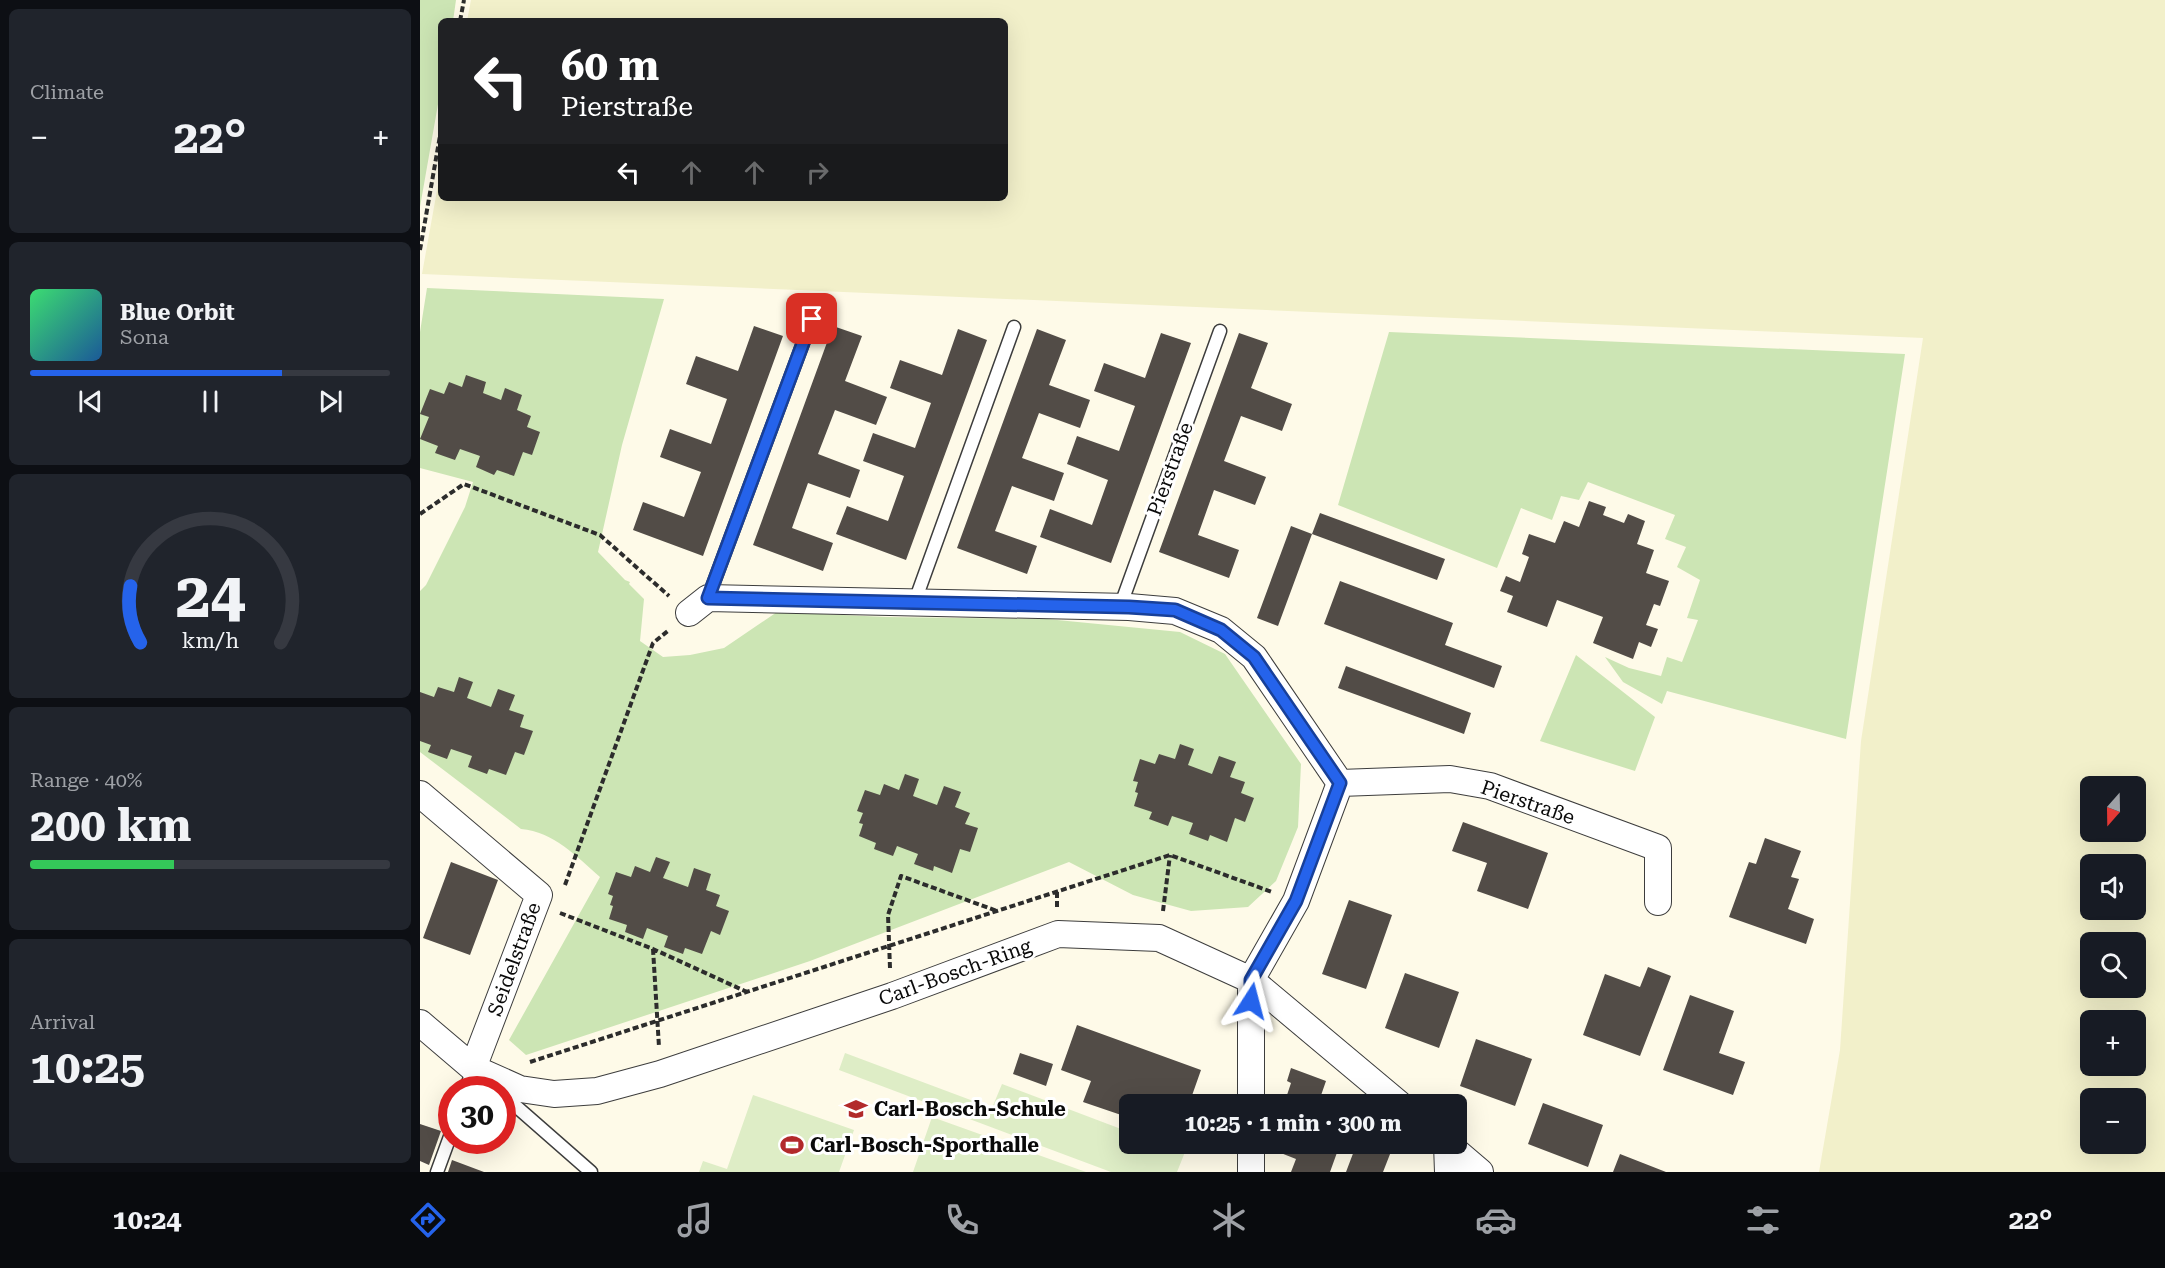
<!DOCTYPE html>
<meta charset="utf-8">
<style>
:root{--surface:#171b24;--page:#20242c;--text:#f1f3f6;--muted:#9ea1a6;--line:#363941;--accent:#2563eb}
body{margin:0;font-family:"Roboto Serif",serif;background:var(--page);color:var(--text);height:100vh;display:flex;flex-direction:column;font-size:22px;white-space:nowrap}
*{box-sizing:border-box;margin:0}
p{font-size:20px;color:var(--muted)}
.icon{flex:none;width:33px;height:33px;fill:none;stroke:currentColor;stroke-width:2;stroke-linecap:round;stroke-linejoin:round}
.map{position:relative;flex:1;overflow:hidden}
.side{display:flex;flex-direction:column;gap:9px;padding:9px;background:#0d0f14;width:420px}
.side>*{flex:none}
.guide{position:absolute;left:18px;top:18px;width:570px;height:183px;border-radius:9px;box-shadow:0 6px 24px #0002;background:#202124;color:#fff;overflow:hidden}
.needle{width:39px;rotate:200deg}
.controls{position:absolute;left:1660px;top:776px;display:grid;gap:12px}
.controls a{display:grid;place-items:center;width:66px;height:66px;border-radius:9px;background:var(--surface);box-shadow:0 6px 24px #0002;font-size:30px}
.speed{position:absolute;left:18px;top:1076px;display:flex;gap:12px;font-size:30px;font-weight:700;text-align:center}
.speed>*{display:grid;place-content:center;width:78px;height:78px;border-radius:50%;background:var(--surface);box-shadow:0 6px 24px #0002;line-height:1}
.speed .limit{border:9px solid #d22;background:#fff;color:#111}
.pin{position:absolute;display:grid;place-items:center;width:51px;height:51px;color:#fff;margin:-26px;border-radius:12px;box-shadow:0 3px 9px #0006}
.me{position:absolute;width:66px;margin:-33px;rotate:9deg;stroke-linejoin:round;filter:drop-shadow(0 0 4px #0008)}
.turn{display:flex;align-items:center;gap:21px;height:126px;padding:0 24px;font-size:27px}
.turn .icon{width:78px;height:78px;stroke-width:2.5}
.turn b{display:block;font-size:42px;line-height:51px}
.lanes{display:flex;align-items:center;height:57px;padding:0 24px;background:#0003;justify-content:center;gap:30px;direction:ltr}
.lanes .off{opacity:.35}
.big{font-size:45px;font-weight:700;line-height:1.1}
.side .tile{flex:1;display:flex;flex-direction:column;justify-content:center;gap:9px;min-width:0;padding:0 21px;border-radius:9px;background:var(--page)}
.side .dial{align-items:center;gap:0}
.dial svg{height:156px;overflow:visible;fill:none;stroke:var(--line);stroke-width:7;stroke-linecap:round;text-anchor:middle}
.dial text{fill:var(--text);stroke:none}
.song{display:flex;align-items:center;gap:18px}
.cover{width:72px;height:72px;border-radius:9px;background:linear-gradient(135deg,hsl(140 70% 55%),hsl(210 70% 35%))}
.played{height:6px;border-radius:3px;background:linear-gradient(90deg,var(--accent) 70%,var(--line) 70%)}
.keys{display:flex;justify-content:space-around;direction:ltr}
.heat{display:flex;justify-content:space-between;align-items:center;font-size:33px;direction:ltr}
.charge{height:9px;border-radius:4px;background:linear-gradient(90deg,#34c759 40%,var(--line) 0)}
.trip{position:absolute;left:699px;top:1094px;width:348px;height:60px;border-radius:9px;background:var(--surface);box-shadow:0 6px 24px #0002;font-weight:700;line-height:60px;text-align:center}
.menu{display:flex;height:96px;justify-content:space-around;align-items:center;background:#090b0e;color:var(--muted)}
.menu .icon{width:42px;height:42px}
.menu .current{color:var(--accent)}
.menu b{font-size:27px;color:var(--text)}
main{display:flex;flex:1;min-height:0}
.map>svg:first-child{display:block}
</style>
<main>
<section class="side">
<div class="tile"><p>Climate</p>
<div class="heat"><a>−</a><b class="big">22°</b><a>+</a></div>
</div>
<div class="tile">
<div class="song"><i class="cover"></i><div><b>Blue Orbit</b><p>Sona</p></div></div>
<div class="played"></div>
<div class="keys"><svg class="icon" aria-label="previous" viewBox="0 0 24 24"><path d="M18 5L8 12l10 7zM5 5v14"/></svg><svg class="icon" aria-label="pause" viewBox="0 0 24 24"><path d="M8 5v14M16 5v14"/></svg><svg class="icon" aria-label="next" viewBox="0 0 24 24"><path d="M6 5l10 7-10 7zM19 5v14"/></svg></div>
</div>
<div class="tile dial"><svg viewBox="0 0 100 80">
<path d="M14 69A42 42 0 1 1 86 69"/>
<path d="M14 69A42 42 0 0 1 9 40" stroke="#2563eb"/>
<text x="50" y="56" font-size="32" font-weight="700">24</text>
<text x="50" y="72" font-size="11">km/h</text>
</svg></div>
<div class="tile"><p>Range · 40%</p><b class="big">200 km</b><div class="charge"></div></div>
<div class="tile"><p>Arrival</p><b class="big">10:25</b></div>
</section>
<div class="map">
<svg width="1745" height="1172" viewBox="0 0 1745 1172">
<rect width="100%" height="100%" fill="#fefae8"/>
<path fill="#f2f0ca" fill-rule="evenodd" d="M51,0H1745V1172H1399L1420,1050L1441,741L1503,338L2,274L21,168V198H585V21H47ZM1671,786H1716V831H1671ZM1671,864H1716V909H1671ZM1671,942H1716V987H1671ZM1671,1020H1716V1065H1671ZM1671,1098H1716V1143H1671Z"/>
<path fill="#cce5b4" d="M0,0H36L33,21H21V87L0,207Z
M7,288L244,299L202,445L178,552L205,580L210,582L209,584L224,599L220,641L243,657L270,655L304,648L357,612L466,617L627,619L760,632L805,654L881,764L878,827L856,881L828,907L771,911L713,895L649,862L390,961L106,1055L89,1040L180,877C156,856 134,832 101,829L0,752V591L6,585L45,507L53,482L0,468V332Z
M969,332L1485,354L1426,739L1247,691L1242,704L1203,682L1185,657L1209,668L1241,676L1247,657L1262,662L1278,620L1267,618L1280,580L1257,567L1266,547L1245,539L1255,515L1168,482L1159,500L1141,496L1132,520L1101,508L1077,568L918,505Z
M1156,655L1235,717L1215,771L1120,741Z"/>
<path fill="#deedc6" d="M425,1053L572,1108L582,1084L709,1132L710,1143H740L765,1152L757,1172H691L419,1070Z
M333,1095L434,1130L419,1172H279L283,1161L307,1169Z
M512,1117L666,1172H493Z"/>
<path fill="#524c47" d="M334,326L363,336L283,556L213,530L223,502L264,517L281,472L240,457L250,429L291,444L307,399L266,384L276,356L318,371Z
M413,326L442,336L425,381L467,397L456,425L415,410L398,454L440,470L430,498L388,483L372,528L413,543L403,571L333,545Z
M538,329L567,340L486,560L416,534L427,506L468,521L484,476L443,461L453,433L495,448L511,403L470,388L480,360L522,375Z
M617,329L646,340L629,385L670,400L660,428L619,413L602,458L644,473L634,501L592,486L575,531L617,546L607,574L537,548Z
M741,333L771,343L691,563L620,537L630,509L672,525L688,480L647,464L657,436L699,451L715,406L674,391L684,363L725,378Z
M819,333L848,343L831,388L872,404L862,431L821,416L804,461L846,477L835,505L794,490L778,535L819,550L809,578L739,552Z
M46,375L66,382L63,393L81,400L85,388L102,395L97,410L111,416L107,427L120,432L112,455L103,452L94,476L77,470L74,475L56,467L60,456L40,449L35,460L15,453L18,446L0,439L9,417L0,414L10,389L24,394L29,382L42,387Z
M1169,501L1186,507L1183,515L1204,523L1208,514L1225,521L1217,544L1234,550L1226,573L1249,581L1240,606L1234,604L1226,625L1238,629L1231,647L1219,642L1213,659L1173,643L1183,617L1137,600L1127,627L1087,612L1093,596L1080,591L1086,576L1100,582L1109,557L1102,554L1109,534L1135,543L1144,521L1159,527Z
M900,513L1025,559L1017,580L892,534Z
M871,526L892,534L858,626L837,618Z
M920,581L1033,623L1025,645L1082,666L1074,688L904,624Z
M926,666L1051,713L1044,734L918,688Z
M39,677L53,682L47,698L71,707L78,689L95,695L89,710L104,715L100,727L113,731L104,755L95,752L86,775L69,769L67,774L48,767L52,756L31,749L27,759L8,752L11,745L0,741V692L14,697L18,687L34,692Z
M760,744L774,749L768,765L792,774L799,756L816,762L810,777L825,782L821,793L834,798L825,822L815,818L807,842L790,835L788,841L769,834L773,823L752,816L748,826L729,819L732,812L714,806L718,793L715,792L718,782L713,781L720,759L735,764L739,754L755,759Z
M485,774L499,779L493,796L517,805L524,786L541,792L535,807L550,813L545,824L558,828L550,852L540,849L532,873L514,866L513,871L494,864L498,854L477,846L473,856L454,849L456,843L439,836L443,824L439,823L443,813L437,811L445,790L460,795L464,784L479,790Z
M1043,822L1128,853L1108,909L1057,891L1067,863L1032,851Z
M1345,838L1381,851L1371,877L1379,879L1368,909L1394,919L1386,944L1309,917L1329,862L1336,864Z
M236,857L250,862L243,878L268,887L274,868L291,874L286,890L300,895L296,906L309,911L300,935L291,931L282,954L265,948L263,954L244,947L248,936L227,928L223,939L205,932L207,925L189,919L193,906L190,905L193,896L188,894L196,872L211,877L215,866L230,872Z
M31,862L78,880L50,955L3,938Z
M929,900L972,915L946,989L902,974Z
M1228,967L1251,976L1220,1056L1163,1035L1185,974L1220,987Z
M985,973L1039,992L1019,1048L965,1028Z
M1270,995L1314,1011L1299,1053L1325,1062L1313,1095L1243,1070Z
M657,1025L781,1070L769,1104H710V1118L663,1102L671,1081L641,1070Z
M1056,1039L1112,1059L1095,1106L1040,1086Z
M600,1053L633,1064L626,1086L593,1074Z
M871,1068L906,1081L898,1104H864L871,1083L867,1081Z
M1123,1103L1183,1125L1168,1167L1108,1144Z
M0,1124L21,1131L9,1165L0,1161Z
M850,1143H908L919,1147L910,1172H871L876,1159L848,1148Z
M937,1143H965L964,1146L972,1149L963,1172H926Z
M1200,1154L1246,1172H1193Z
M32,1160L64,1172H28Z"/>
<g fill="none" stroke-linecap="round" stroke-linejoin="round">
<g stroke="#3d3d3d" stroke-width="15">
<path id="lane" d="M288,598L392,319
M495,601L594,327
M700,607L800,331
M46,1089L53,1068L56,1071
M82,1094L171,1172
M17,1172L32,1131"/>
</g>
<g stroke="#3d3d3d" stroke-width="28">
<path id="street" d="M269,613L288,598L709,607L755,611L801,630L834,657L920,783L876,901L831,980V1104
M920,783L1030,779L1070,786L1238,848V902
M0,794L119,895L53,1068
M0,1023L53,1068L100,1089L134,1094L177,1091L240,1074L472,996L638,934L739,938L831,980L979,1104
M1026,1143L1060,1172
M1027,1144L1028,1172
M831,1172V1143"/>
</g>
<path stroke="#2c2c2c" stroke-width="4" stroke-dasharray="6 3" stroke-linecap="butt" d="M40,21L44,0
M0,250L21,130
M0,514L44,484L180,535L249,596
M145,885L233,643L249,630
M637,892V909
M743,911L750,855
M140,913L233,949L327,992
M233,949L239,1047
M470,968L468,915L481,876L577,911
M110,1062L750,855L852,892"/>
<use href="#lane" stroke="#fff" stroke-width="12"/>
<use href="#street" stroke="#fff" stroke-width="26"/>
</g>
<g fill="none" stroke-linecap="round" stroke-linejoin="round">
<g stroke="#184099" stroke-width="15">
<path id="route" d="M392,319L288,598L709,607L755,610L801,630L834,657L920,783L876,901L831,980V1001"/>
</g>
<use href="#route" stroke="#2563eb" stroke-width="10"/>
</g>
<defs>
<g id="school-bare" transform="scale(1.8)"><path d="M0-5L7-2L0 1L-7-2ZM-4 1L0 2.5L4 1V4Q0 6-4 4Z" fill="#b22a2b" stroke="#fff" stroke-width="2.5" paint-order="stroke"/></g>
<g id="stadium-bare" transform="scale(1.8)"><path d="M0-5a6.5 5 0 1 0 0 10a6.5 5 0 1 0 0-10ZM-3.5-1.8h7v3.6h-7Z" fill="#b22a2b" stroke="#fff" stroke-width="2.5" paint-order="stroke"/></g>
</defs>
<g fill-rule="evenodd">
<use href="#school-bare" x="436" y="1109"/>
<use href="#stadium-bare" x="372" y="1145"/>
</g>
<g text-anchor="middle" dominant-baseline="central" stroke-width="6" stroke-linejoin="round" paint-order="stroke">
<g font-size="20" fill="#0a0a0a" stroke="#fff">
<text transform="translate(750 469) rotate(-70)">Pierstraße</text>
<text transform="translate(1108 802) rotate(19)">Pierstraße</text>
<text transform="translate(94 959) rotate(-70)">Seidelstraße</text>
<text transform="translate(535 972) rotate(-20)">Carl-Bosch-Ring</text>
</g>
<g font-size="20" font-weight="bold" fill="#0a0a0a" stroke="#fff" text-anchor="start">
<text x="454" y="1109">Carl-Bosch-Schule</text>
<text x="390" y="1145">Carl-Bosch-Sporthalle</text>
</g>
</g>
</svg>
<div class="controls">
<a><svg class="needle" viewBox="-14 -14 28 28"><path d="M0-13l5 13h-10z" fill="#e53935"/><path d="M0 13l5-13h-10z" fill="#9ea1a6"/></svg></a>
<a><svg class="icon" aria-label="sound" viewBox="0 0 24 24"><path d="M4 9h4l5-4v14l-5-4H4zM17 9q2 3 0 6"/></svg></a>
<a><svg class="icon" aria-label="search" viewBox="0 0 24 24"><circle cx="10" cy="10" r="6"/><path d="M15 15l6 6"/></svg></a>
<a>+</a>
<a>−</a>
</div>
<div class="speed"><div class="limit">30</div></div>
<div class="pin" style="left:392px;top:319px;background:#d93025"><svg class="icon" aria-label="arrive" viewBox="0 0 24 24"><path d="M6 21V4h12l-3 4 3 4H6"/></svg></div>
<svg class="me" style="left:831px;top:1001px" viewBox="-20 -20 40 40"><path d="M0-17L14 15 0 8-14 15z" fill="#2563eb" stroke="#fff" stroke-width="4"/></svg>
<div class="trip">10:25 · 1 min · 300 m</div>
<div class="guide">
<div class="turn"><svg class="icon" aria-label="left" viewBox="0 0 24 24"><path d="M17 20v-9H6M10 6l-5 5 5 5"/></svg><div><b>60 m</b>Pierstraße</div></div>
<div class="lanes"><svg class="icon" aria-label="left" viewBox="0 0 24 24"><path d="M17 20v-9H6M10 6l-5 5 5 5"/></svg><svg class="icon off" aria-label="ahead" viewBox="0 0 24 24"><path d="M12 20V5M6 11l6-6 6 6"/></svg><svg class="icon off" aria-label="ahead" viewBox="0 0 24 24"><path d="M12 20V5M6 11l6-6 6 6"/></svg><svg class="icon off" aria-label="right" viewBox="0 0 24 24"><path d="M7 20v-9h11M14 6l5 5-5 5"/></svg></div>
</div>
</div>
</main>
<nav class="menu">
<b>10:24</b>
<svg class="icon current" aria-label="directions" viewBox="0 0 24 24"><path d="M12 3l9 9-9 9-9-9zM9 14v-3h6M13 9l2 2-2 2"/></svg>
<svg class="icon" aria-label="music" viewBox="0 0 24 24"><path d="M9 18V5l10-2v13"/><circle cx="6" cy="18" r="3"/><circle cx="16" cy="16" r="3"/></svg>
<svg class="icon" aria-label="phone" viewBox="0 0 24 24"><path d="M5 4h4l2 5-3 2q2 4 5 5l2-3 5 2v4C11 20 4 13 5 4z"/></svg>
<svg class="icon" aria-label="climate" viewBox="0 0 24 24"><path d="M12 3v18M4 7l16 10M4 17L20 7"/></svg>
<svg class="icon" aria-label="car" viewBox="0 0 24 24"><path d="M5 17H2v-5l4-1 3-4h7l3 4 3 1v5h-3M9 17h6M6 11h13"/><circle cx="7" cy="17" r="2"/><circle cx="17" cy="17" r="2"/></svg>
<svg class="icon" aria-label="filters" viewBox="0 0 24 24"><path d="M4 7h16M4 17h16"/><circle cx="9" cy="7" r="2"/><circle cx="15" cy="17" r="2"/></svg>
<b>22°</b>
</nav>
